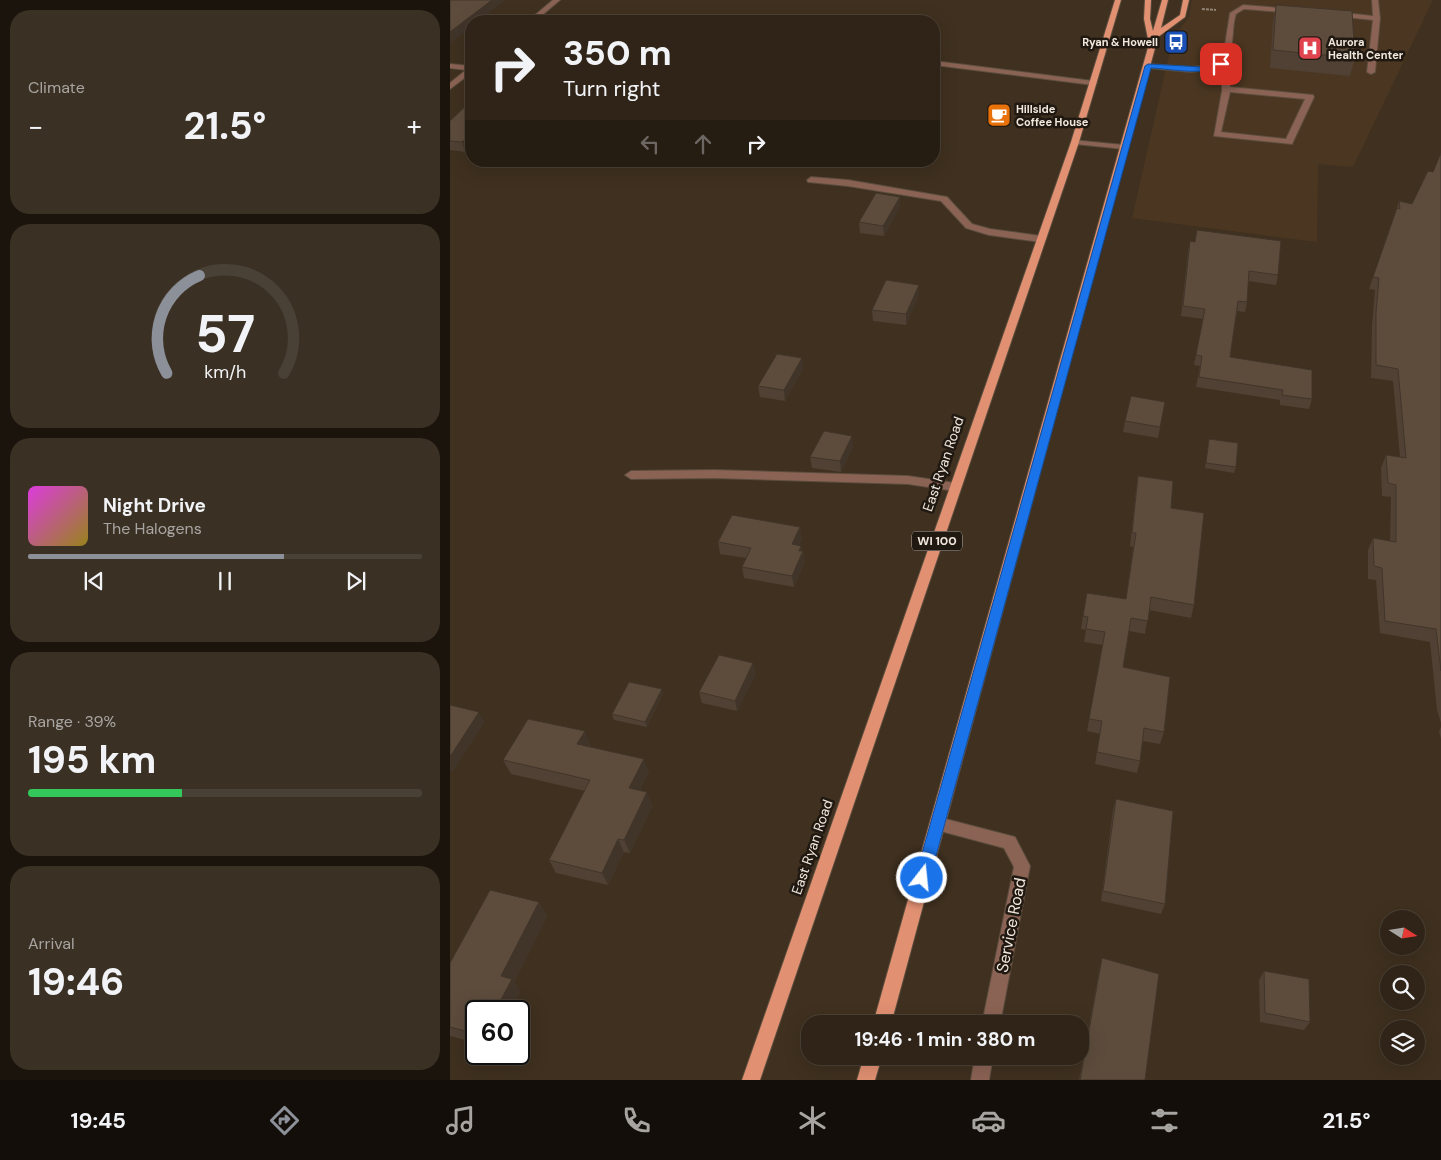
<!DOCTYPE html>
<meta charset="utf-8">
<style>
:root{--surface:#2f2417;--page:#3b3024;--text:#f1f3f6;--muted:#a7a4a1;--line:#4a4136;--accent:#8c9099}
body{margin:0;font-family:"DM Sans",sans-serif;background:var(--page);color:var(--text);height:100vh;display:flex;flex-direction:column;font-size:19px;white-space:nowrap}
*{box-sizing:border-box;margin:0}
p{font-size:16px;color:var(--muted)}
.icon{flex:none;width:28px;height:28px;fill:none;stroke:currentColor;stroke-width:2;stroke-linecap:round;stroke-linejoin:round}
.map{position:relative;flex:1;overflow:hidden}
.drawer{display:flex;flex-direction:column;gap:10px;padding:10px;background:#1a140d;width:450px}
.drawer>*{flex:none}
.banner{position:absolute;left:15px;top:15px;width:475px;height:152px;border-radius:20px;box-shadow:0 5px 20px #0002,0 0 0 1px var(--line);background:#2f2417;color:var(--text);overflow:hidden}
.needle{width:32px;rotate:102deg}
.buttons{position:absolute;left:930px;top:910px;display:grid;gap:10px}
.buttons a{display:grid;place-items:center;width:45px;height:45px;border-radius:50%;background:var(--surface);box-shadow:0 5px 20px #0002,0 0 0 1px var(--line);font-size:25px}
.speed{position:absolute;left:15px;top:1000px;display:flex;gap:10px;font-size:25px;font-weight:700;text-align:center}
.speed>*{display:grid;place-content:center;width:65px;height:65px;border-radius:50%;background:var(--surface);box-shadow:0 5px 20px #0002,0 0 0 1px var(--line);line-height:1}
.speed .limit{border:2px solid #111;border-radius:8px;background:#fff;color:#111}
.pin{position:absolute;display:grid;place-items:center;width:42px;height:42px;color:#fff;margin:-21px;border-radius:10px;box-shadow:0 2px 8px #0006}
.me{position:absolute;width:55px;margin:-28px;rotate:16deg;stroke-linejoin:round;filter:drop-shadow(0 0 4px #0008)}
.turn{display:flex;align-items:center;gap:18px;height:105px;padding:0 15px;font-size:22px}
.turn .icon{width:65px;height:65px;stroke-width:2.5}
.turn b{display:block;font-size:35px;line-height:42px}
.lanes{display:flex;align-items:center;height:48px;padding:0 15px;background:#0003;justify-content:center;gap:25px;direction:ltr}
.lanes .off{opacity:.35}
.big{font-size:38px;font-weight:700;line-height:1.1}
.drawer .tile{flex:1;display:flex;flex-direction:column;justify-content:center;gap:8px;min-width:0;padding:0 18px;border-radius:20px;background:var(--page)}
.drawer .dial{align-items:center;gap:0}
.dial svg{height:130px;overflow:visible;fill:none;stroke:var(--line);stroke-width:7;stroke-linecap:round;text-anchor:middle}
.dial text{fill:var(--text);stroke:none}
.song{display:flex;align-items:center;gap:15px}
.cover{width:60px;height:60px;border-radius:8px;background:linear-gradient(135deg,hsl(300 70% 55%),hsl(50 70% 35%))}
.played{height:5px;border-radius:2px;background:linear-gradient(90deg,var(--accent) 65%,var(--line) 65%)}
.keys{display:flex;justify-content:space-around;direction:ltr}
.heat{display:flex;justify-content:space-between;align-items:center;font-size:28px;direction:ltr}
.charge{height:8px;border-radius:4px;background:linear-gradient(90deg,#34c759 39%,var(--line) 0)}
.trip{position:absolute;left:351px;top:1015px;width:288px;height:50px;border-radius:20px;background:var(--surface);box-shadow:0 5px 20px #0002,0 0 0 1px var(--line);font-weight:700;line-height:50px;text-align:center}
.tabs{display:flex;height:80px;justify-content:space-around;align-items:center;background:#130e09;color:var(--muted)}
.tabs .icon{width:35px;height:35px}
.tabs .current{color:var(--accent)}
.tabs b{font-size:22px;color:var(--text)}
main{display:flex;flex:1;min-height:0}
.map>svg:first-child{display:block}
</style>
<main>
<section class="drawer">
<div class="tile"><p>Climate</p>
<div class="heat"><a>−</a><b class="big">21.5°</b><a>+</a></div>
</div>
<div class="tile dial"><svg viewBox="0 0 100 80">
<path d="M14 69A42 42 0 1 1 86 69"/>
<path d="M14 69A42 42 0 0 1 34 9" stroke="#8c9099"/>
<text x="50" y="56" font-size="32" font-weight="700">57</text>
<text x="50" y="72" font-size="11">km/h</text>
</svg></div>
<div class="tile">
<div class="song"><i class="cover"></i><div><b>Night Drive</b><p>The Halogens</p></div></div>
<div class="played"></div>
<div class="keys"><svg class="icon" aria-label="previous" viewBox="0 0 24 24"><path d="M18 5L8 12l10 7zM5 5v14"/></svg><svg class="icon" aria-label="pause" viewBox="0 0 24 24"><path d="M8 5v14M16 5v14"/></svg><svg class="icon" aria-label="next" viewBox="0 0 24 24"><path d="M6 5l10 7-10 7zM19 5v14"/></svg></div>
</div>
<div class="tile"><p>Range · 39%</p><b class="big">195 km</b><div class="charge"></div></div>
<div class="tile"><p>Arrival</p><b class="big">19:46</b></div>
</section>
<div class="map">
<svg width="991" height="1080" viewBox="0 0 991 1080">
<rect width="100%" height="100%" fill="#3f301f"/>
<path fill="#4b3721" d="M742,0H983L903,167L868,164L867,242L682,218L723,38L739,17Z"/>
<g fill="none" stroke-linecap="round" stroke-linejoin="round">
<g stroke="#5b4d3d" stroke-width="2">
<path id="minor" d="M103,0H110L85,21H78Z
M922,0H928L930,18L925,72L921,74L917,72L923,20L885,16L882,14L885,12L923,16Z
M793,5L843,9L846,11L843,13L794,9L786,14C780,31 787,57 769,67L780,77V87L863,95L864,97L842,144L764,136L772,91V78L762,69L741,72L698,68L694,66L698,64L741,67L761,65L769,61L774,51L780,13ZM780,92L855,99L836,139L771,132Z
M484,61L643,81L647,83L643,85L484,65Z
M0,64L21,66V73L0,89V83L16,70L0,68Z
M622,140L674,145L678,147L674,149L625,144H622Z
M361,177L398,180L497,197L522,224L540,229L591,236L596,239L591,242L539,235L516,228L491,201L398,186L358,182L357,180Z
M264,470L458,476L505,483L511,487L505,491L458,484L264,478L181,479L175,475L181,471Z
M488,817L565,837L580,866L550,1024H532L564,867L554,848L483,829L480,824L483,819Z
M525,1056H543L539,1080H521Z"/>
</g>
<g stroke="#5b4d3d" stroke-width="2">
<path id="major" d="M665,0H671L629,142L310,1080H292L621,142Z
M695,0H701L700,19L703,31L712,0H718L711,28L730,15L733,0H739L735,17L708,37L441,1024H423L699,44L694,19Z
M414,1056H432L425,1080H407Z"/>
</g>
<path stroke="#8f8375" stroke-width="2" stroke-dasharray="3 1" stroke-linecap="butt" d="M752,9L766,10"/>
<use href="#minor" fill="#8b6354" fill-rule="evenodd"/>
<use href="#major" fill="#e19072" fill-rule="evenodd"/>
</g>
<path fill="#504134" d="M826,5L905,58L900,76L820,68L823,22Z
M21,101V147L15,152L0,150V121Z
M991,153V723L987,710L980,642L930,633L926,580L918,579V550L923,538L940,541L941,497L932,496L931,468L936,455L950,457L943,381L921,378L922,325L925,290L919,289L949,201L962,204L983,172Z
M450,207L434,236L410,233L409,222Z
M747,230L828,275L826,285L798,281L797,302L795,312L787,311L780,357L862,399L859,409L830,405V400L746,387L750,366L744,365L753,319L731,316L738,251L740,241L745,242Z
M469,295L456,325L423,321L422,310Z
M353,369L335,401L310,397L308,386Z
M715,402L708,438L673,432L675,421Z
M759,439L786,467L784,473L755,468Z
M403,447L391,472L362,468L360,457Z
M688,476L721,508L744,605L741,618L699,610L695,634L679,631L673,667L714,732L710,744L693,741L690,761L687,773L645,764L650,734L637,731L653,645L634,642L636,630L631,629L633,616L676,599L683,547L680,546L686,490Z
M352,538L349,545L351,546L352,551H353L355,562L344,587L294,578L292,567L296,558L270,554L268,542Z
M306,674L287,711L252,703L249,692Z
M213,694L197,727L164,720L162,714Z
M991,727V739L989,731Z
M141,745L139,747L199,772L190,790L203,805L180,853L174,852L158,885L106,873L99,860L135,791L61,774L53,760Z
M666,799L715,904L711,914L651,901L663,810Z
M89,902L97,916L64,982L71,991L26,1011V1043L0,1036V963Z
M652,958L695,1080H629L649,971Z
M814,971L860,1022L854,1030L810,1022L809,980Z"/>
<path fill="#41352a" d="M42,0H56L28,21H21V27L0,43V32Z
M21,134V147L15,152L12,142Z
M450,197V207L434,236L433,226Z
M469,285V295L456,325V314Z
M352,358L353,369L335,401L334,390Z
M402,436L403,447L391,472L390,461Z
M350,527L352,538L344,556L342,544Z
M351,546L352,554L353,551L355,562L344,587L342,576L349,551Z
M303,663L306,674L287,711L285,701Z
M212,689L213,694L197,727L195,722Z
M29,712L35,722L2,773L0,770V757Z
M135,731L141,745L133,758L127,744Z
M194,759L199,772L185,801L179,788Z
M197,792L203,805L180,853L174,840Z
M168,839L174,852L158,885L152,873Z
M89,902L97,916L64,982L71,991L61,1011H45L51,976Z"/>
<path fill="#5d4c3c" stroke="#41352a" d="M0,0H42L0,32Z
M826,5L902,11L905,58L823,50Z
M21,101V134L12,142L0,141V121Z
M991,153V671L986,629L935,621L932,568L924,566L923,538L946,542V485L938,483L936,455L956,458L948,369L926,365V313L929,278L923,277L947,208L950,209L949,201L962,204L978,171L983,172Z
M426,193L450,197L433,226L409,222Z
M747,230L831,241L828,275L799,271L797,302L788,301L780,357L862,370V399L832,395L833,390L749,377L752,356L746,355L755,309L733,306L740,241L745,242Z
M436,280L469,285L456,314L422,310Z
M327,354L352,358L334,390L308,386Z
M681,396L715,402L710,427L675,421Z
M374,431L402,436L390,461L360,457Z
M759,439L788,443L786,467L756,463Z
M688,476L723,481L721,508L754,513L744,605L701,597L698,621L681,618L673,667L720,677L714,732L694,728L690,761L647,752L652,721L639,719L655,632L636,629L638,617L633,616L637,593L676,599L686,533H682Z
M282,515L350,527L342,544L351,546L349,551H353L342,576L292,567L301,548L268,542Z
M269,655L303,663L285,701L249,692Z
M179,682L212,689L195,722L162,714Z
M0,705L29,712L0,757Z
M78,719L135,731L127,744L194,759L179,788L197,792L174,840L168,839L152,873L99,860L140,780L53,760Z
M666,799L723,811L715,904L653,891Z
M40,890L89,902L51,976L62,979L45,1011H26V1034L0,1027V963Z
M652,958L709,974L695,1080H630Z
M814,971L859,979L860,1022L815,1013Z"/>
<path fill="#1a73e8" stroke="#114b97" d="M771,62L775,64C759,77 721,69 701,68L480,878L478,883L472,885L467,883L465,878L695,66L698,64L753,67Z"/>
<defs>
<g id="bus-square" transform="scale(1.25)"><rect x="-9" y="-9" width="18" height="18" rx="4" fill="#1a4fb4" stroke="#201912"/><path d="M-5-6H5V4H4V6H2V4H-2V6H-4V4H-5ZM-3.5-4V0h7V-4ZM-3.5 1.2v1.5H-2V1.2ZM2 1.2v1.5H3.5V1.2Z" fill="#fff"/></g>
<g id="hospital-square" transform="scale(1.25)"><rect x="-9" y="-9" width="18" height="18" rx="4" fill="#e0444e" stroke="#201912"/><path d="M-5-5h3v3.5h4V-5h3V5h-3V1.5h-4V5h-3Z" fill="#fff"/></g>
<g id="cafe-square" transform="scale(1.25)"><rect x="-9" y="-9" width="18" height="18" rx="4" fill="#e8710a" stroke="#201912"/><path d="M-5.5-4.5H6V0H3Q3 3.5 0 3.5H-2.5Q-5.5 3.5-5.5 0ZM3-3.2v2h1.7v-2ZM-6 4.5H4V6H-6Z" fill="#fff"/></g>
</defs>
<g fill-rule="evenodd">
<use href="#bus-square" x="726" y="42"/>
<use href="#hospital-square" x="860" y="48"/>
<use href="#cafe-square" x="549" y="115"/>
</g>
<g text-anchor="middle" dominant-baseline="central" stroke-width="5" stroke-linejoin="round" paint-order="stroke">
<g font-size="11" font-weight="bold" fill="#f1e8dd" stroke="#201912" text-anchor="start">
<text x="708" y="42" text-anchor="end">Ryan &amp; Howell</text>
<text x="878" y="42">Aurora<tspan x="878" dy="13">Health Center</tspan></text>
<text x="566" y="109">Hillside<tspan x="566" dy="13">Coffee House</tspan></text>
</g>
<rect fill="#201912" stroke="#b2aaa0" stroke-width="1" x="462" y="531.5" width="50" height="19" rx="4"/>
<g font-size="12" font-weight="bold" fill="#f1e8dd">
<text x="487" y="541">WI 100</text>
</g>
<g font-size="14" fill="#f1e8dd" stroke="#201912">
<text transform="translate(493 464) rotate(-71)">East Ryan Road</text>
<text transform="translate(362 847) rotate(-71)">East Ryan Road</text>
</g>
<g font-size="16" fill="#f1e8dd" stroke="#201912">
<text transform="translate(561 925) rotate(-79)">Service Road</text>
</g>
</g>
</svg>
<div class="buttons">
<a><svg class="needle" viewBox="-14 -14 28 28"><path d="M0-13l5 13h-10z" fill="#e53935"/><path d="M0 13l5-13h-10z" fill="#a7a4a1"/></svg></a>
<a><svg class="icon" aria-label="search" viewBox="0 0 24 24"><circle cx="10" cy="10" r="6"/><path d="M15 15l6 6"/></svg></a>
<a><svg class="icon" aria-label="layers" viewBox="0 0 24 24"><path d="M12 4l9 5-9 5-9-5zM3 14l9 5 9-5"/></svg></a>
</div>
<div class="speed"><div class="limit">60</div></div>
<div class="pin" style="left:771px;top:64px;background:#d93025"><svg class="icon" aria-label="arrive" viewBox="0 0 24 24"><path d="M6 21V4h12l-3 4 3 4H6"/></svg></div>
<svg class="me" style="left:472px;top:878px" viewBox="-20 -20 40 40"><circle r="17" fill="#1a73e8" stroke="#fff" stroke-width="3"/><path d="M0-11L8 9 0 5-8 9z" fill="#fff"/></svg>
<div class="trip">19:46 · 1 min · 380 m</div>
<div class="banner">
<div class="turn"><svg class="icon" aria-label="right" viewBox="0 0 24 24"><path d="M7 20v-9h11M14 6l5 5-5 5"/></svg><div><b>350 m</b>Turn right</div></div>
<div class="lanes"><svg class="icon off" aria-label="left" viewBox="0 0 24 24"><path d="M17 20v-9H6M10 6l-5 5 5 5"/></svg><svg class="icon off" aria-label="ahead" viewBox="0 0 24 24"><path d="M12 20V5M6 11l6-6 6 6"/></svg><svg class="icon" aria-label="right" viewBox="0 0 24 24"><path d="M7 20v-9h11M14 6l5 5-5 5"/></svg></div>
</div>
</div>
</main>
<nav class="tabs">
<b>19:45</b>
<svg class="icon current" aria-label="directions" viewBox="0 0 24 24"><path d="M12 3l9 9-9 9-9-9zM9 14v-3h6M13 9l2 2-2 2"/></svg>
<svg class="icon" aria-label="music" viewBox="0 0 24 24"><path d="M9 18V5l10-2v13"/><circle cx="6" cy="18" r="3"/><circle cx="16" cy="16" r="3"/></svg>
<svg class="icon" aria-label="phone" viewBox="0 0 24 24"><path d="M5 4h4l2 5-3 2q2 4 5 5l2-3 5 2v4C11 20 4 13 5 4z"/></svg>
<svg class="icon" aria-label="climate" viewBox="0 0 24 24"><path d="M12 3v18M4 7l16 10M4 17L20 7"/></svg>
<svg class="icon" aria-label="car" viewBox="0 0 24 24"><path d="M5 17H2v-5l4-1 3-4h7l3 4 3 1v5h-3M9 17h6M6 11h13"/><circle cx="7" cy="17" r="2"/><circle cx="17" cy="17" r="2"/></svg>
<svg class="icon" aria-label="filters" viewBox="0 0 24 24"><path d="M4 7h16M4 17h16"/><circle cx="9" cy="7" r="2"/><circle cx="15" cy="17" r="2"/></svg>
<b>21.5°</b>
</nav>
